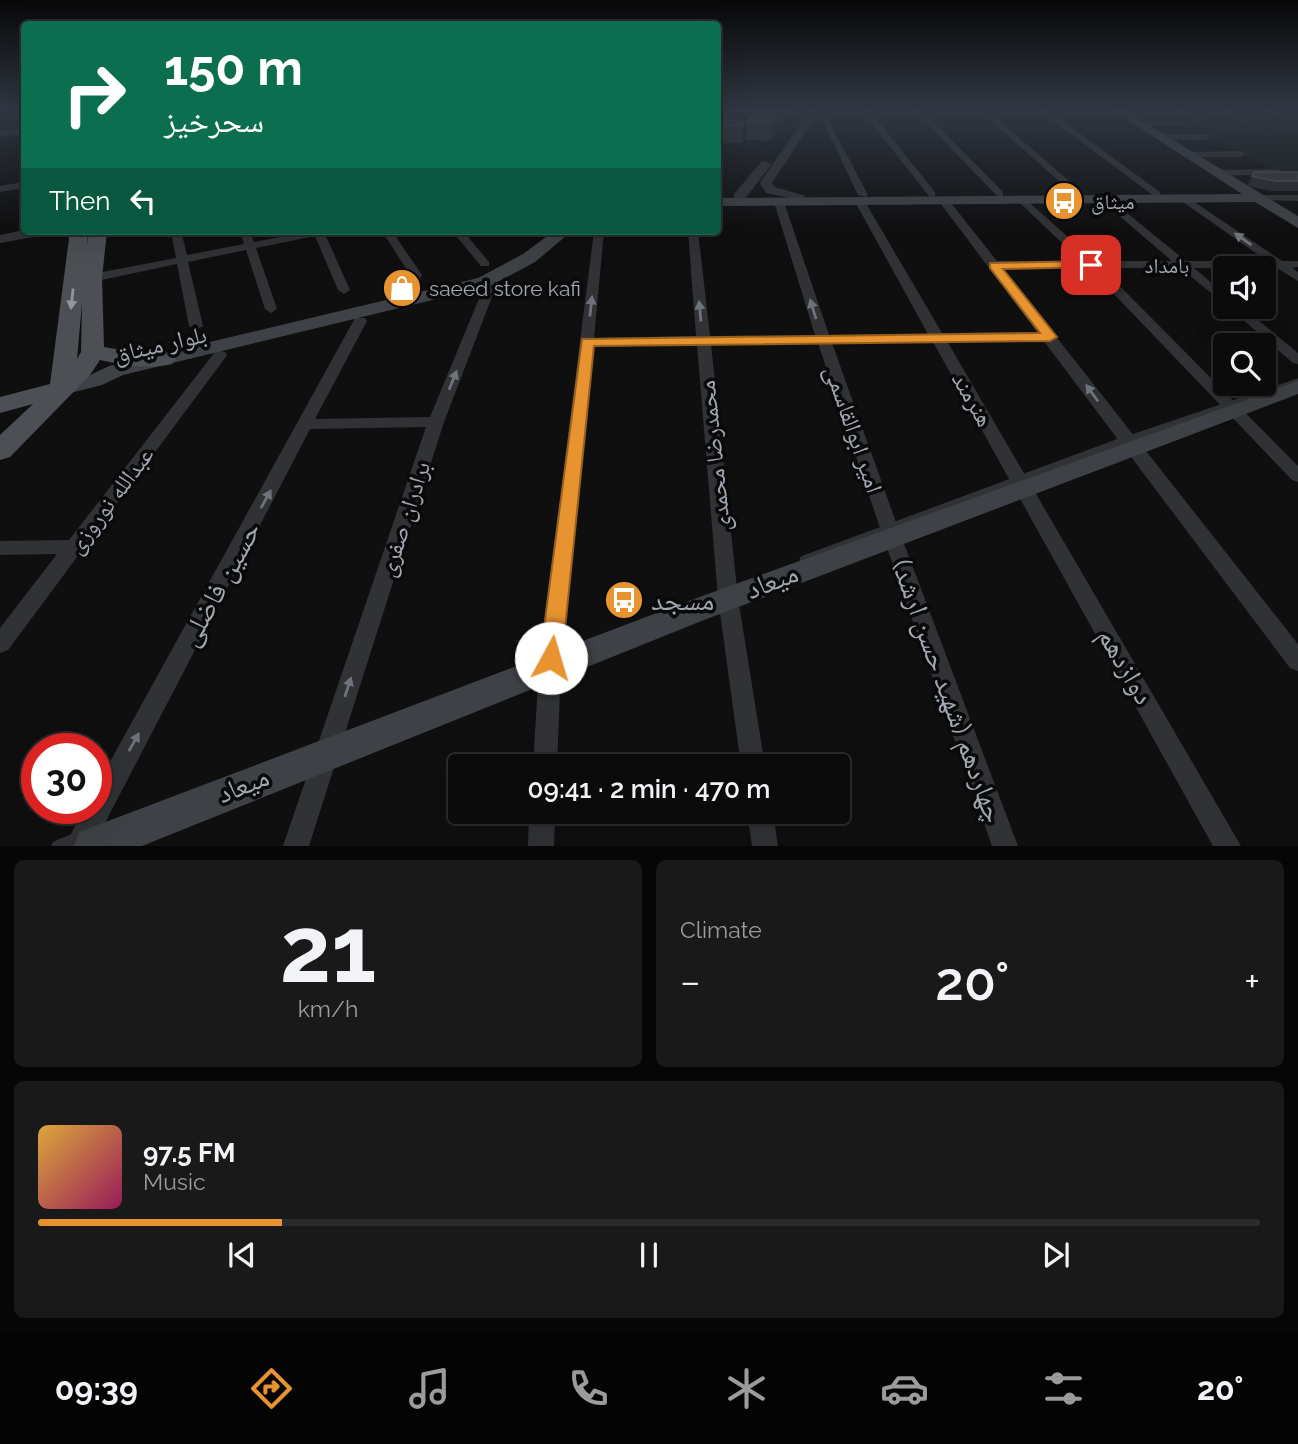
<!DOCTYPE html>
<meta charset="utf-8">
<style>
:root{--surface:#0b0b0c;--page:#19191a;--text:#f1f3f6;--muted:#9a9b9d;--line:#2b2b2d;--accent:#e79330}
body{margin:0;font-family:Raleway,"Noto Naskh Arabic",sans-serif;background:var(--page);color:var(--text);height:100vh;display:flex;flex-direction:column;font-size:26px;white-space:nowrap}
*{box-sizing:border-box;margin:0}
p{font-size:23px;color:var(--muted)}
.icon{flex:none;width:38px;height:38px;fill:none;stroke:currentColor;stroke-width:2;stroke-linecap:round;stroke-linejoin:round}
.map{position:relative;height:846px;overflow:hidden}
.side{display:flex;flex-direction:column;gap:14px;padding:14px;background:#060607;flex:1}
.side>*{flex:none}
.top-card{position:absolute;left:21px;top:21px;width:700px;height:214px;border-radius:7px;box-shadow:0 7px 28px #0002,0 0 0 2px var(--line);background:#0b6e4f;color:#fff;overflow:hidden}
.controls{position:absolute;left:1213px;top:256px;display:grid;gap:14px}
.controls a{display:grid;place-items:center;width:63px;height:63px;border-radius:7px;background:var(--surface);box-shadow:0 7px 28px #0002,0 0 0 2px var(--line);font-size:35px}
.speed{position:absolute;left:21px;top:733px;display:flex;gap:14px;font-size:35px;font-weight:700;text-align:center}
.speed>*{display:grid;place-content:center;width:91px;height:91px;border-radius:50%;background:var(--surface);box-shadow:0 7px 28px #0002,0 0 0 2px var(--line);line-height:1}
.speed .limit{border:10px solid #d22;background:#fff;color:#111}
.pin{position:absolute;display:grid;place-items:center;width:60px;height:60px;color:#fff;margin:-30px;border-radius:14px;box-shadow:0 4px 10px #0006}
.me{position:absolute;width:77px;margin:-38px;rotate:6deg;stroke-linejoin:round;filter:drop-shadow(0 0 5px #0008)}
.turn{display:flex;align-items:center;gap:24px;height:147px;padding:0 28px;font-size:32px}
.turn .icon{width:91px;height:91px;stroke-width:2.5}
.turn b{display:block;font-size:49px;line-height:60px}
.then{display:flex;align-items:center;height:66px;padding:0 28px;background:#0003;gap:14px;font-size:26px}
.big{font-size:52px;font-weight:600;line-height:1.1}
.side .tile{flex:1;display:flex;flex-direction:column;justify-content:center;gap:10px;min-width:0;padding:0 24px;border-radius:10px;background:var(--page)}
.side .dial{align-items:center;gap:0}
.dial b{font-size:91px;line-height:1}
.song{display:flex;align-items:center;gap:21px}
.cover{width:84px;height:84px;border-radius:10px;background:linear-gradient(135deg,hsl(40 70% 55%),hsl(330 70% 35%))}
.played{height:7px;border-radius:4px;background:linear-gradient(90deg,var(--accent) 20%,var(--line) 20%)}
.keys{display:flex;justify-content:space-around;direction:ltr}
.heat{display:flex;justify-content:space-between;align-items:center;font-size:38px;direction:ltr}
.side .tiles{flex:1;display:grid;gap:14px;grid-template-columns:1fr 1fr}
.tile:last-child{grid-column:span 2}
.trip{position:absolute;left:448px;top:754px;width:402px;height:70px;border-radius:7px;background:var(--surface);box-shadow:0 7px 28px #0002,0 0 0 2px var(--line);font-weight:600;line-height:70px;text-align:center}
.tab-bar{display:flex;height:112px;justify-content:space-around;align-items:center;background:#040405;color:var(--muted)}
.tab-bar .icon{width:49px;height:49px}
.tab-bar .active{color:var(--accent)}
.tab-bar b{font-size:32px;color:var(--text)}
.map>svg:first-child{display:block}
</style>
<div class="map">
<svg width="1298" height="846" viewBox="0 0 1298 846">
<rect width="100%" height="100%" fill="#0f0f10"/>
<path fill="#161a16" d="M0,111H24V129L0,132Z
M1298,117V182L1180,123Z"/>
<g fill="none" stroke-linecap="round" stroke-linejoin="round">
<path stroke="#303235" stroke-width="7" d="M1120,442L1298,382"/>
<path stroke="#303235" stroke-width="9" d="M804,560L1125,441"/>
<path stroke="#303235" stroke-width="11" d="M57,846L76,838"/>
<path fill="#303235" fill-rule="evenodd" d="M862,111H870L935,192V196H929Z
M915,111H923L1003,192V196H997Z
M980,111H988L1082,192V196H1076Z
M1040,111H1049L1160,192V196H1154Z
M1178,111H1187L1202,120L1195,122Z
M1224,111H1233L1249,120L1242,122Z
M1266,111H1276L1289,118L1282,120Z
M821,117L828,119L868,195L866,197L858,195Z
M1183,121L1180,125L1140,126L1136,124L1140,122Z
M1161,134H1206L1210,137L1206,140L1158,139L1157,137Z
M1190,152L1241,151L1245,154L1241,157H1187V153Z
M1278,169L1280,171L1275,174L1218,176L1213,173L1218,170Z
M24,182V188L0,192V186Z
M1258,195H1298V201L1254,200V196Z
M1106,196L1186,261H1267L1183,202V198L1187,197L1282,261H1298V267L1292,268L1298,272V281L1277,268H1194L1225,294V304L1180,268H1102L1298,466V482L1292,480L1089,268H1002L1298,644V671L1290,668L1043,340L947,341L1241,846H1213L933,342L832,343L897,525L1018,846H992L879,525L818,343L711,344L738,598L765,766H741L718,598L697,345L593,346L561,666L557,766H533L539,666L594,231H604L594,338L696,336L688,231H698L710,336L815,335L774,202L779,199L784,202L829,335L928,334L854,200L859,197L864,200L942,333L1037,332L938,200L947,198L997,261H1081L1019,202V198L1023,197L1095,261H1172L1102,201V197Z
M171,231H181L187,255L244,244L240,231H250L254,242L310,231H331L325,234L350,290L344,294L338,290L315,236L256,248L277,309L271,313L265,309L246,250L188,262L203,326L196,330L189,326L177,264L92,282L86,278L92,274L176,258Z
M382,231H392L422,275L420,278H412Z
M452,231H463L489,262V266H481Z
M489,285L495,289L444,422L309,846H283L426,427L310,429L93,846H65L84,808H96V787L355,318H365L367,321L315,419L430,417L483,289Z
M1227,306H1241L1298,353V364L1293,363Z
M220,351L225,352L227,355L225,358L8,650L0,653V628L57,554L0,555V541L69,540L215,352Z
M529,812H555L554,846H528Z
M747,812H773L778,846H752Z"/>
<path fill="#303235" fill-rule="evenodd" d="M809,111H819L772,183L775,187L806,196L799,200L766,193L760,183Z
M24,128V134L0,137V131Z
M762,161L772,164L744,200H734V194Z
M24,230L52,231L45,235L0,243V235Z"/>
<path fill="#3e4145" fill-rule="evenodd" d="M1114,111H1126L1298,216V228L1255,202L718,206V198L1242,194Z
M554,231H572L535,262L490,286L123,375L102,385L62,395L51,389L54,384L88,376L109,366L478,278L523,254Z
M1298,381V394L704,620L142,846H74L79,832L683,603Z"/>
<path fill="#4c4f54" fill-rule="evenodd" d="M70,231H88L87,246L89,231H107L102,278L104,347C127,352 150,349 172,354L176,359L172,364C149,370 123,365 100,360L90,375L10,457L0,460V435L33,404L0,413V397L50,384ZM82,303L81,352L77,359Z"/>
</g>
<path fill="#2b2b2e" d="M718,111H791L771,141L745,140L747,122L753,115L726,119L744,125L742,143H718Z
M1298,172V191H1271L1247,186L1252,176Z"/>
<path fill="#1a1a1c" d="M726,111H768V113L726,119Z
M781,111H791L771,141L772,123Z"/>
<path fill="#38393c" stroke="#484a4e" stroke-width="2" d="M718,111H727L726,120H740L744,125H719Z
M757,111H781L772,123L747,122Z
M1255,172H1298V181H1276L1252,176Z"/>
<defs><path id="oneway-solid" d="M-6-.8H1V-3.2L6.5 0L1 3.2V.8H-6Z" transform="scale(1.75)"/></defs>
<g fill="#6e7279">
<use href="#oneway-solid" transform="translate(1243 239) rotate(-145)"/>
<use href="#oneway-solid" transform="translate(591 306) rotate(-84)"/>
<use href="#oneway-solid" transform="translate(813 309) rotate(-107)"/>
<use href="#oneway-solid" transform="translate(700 311) rotate(-95)"/>
<use href="#oneway-solid" transform="translate(453 380) rotate(-68)"/>
<use href="#oneway-solid" transform="translate(1092 393) rotate(-126)"/>
<use href="#oneway-solid" transform="translate(266 499) rotate(-61)"/>
<use href="#oneway-solid" transform="translate(348 687) rotate(-72)"/>
<use href="#oneway-solid" transform="translate(134 742) rotate(-61)"/>
</g>
<use fill="#90959e" href="#oneway-solid" transform="translate(72 299) rotate(96)"/>
<linearGradient id="sky" x2="0" y2="1"><stop stop-color="#080809"/><stop offset="0.48" stop-color="#313742"/><stop offset="1" stop-color="#313742" stop-opacity="0"/></linearGradient>
<rect width="1298" height="229" fill="url(#sky)"/>
<path fill="#e79330" stroke="#96601f" stroke-width="2" d="M1091,261L1096,262V267L1003,269L1057,337L1050,341L594,346L562,658L559,665L551,668L543,665L540,658L582,339L1040,333L990,268V263Z"/>
<defs>
<g id="bus-disc" transform="scale(2.0125)"><circle r="9.5" fill="#e79330" stroke="#0a0a0b"/><path d="M-5-6H5V4H4V6H2V4H-2V6H-4V4H-5ZM-3.5-4V0h7V-4ZM-3.5 1.2v1.5H-2V1.2ZM2 1.2v1.5H3.5V1.2Z" fill="#fff"/></g>
<g id="shop-disc" transform="scale(2.0125)"><circle r="9.5" fill="#e79330" stroke="#0a0a0b"/><path d="M-5-2.5h2.3a2.7 3.5 0 0 1 5.4 0H5L5.5 6h-11ZM-1.5-2.5h3a1.5 2.3 0 0 0-3 0Z" fill="#fff"/></g>
</defs>
<g fill-rule="evenodd">
<use href="#bus-disc" x="1064" y="201"/>
<use href="#shop-disc" x="402" y="288"/>
<use href="#bus-disc" x="624" y="600"/>
</g>
<g text-anchor="middle" dominant-baseline="central" stroke-width="7" stroke-linejoin="round" paint-order="stroke">
<g font-size="21" fill="#a1a7b0" stroke="#0a0a0b" text-anchor="start">
<text x="1091" y="201">میثاق</text>
<text x="429" y="288">saeed store kafi</text>
</g>
<g font-size="21" fill="#a1a7b0" stroke="#0a0a0b">
<text x="1167" y="265">بامداد</text>
</g>
<g font-size="24" fill="#a1a7b0" stroke="#0a0a0b">
<text transform="translate(160 344) rotate(-13)">بلوار میثاق</text>
<text transform="translate(973 399) rotate(60)">هنرمند</text>
<text transform="translate(854 429) rotate(71)">امیر ابوالقاسمی</text>
<text transform="translate(714 456) rotate(-96)">محمدرضا محمدی</text>
<text transform="translate(110 500) rotate(-53)">عبدالله نوروزی</text>
<text transform="translate(404 519) rotate(-72)">برادران صفری</text>
</g>
<g font-size="28" fill="#a1a7b0" stroke="#0a0a0b">
<text transform="translate(772 581) rotate(-21)">میعاد</text>
<text transform="translate(220 584) rotate(-61)">حسین فاضلی</text>
<text transform="translate(1126 666) rotate(60)">دوازدهم</text>
<text transform="translate(948 691) rotate(70)">چهاردهم (شهید حسن ارشد)</text>
<text transform="translate(243 785) rotate(-22)">میعاد</text>
</g>
<g font-size="28" fill="#a1a7b0" stroke="#0a0a0b" text-anchor="start">
<text x="651" y="600">مسجد</text>
</g>
</g>
</svg>
<div class="controls">
<a><svg class="icon" aria-label="sound" viewBox="0 0 24 24"><path d="M4 9h4l5-4v14l-5-4H4zM17 9q2 3 0 6"/></svg></a>
<a><svg class="icon" aria-label="search" viewBox="0 0 24 24"><circle cx="10" cy="10" r="6"/><path d="M15 15l6 6"/></svg></a>
</div>
<div class="speed"><div class="limit">30</div></div>
<div class="pin" style="left:1091px;top:265px;background:#d93025"><svg class="icon" aria-label="arrive" viewBox="0 0 24 24"><path d="M6 21V4h12l-3 4 3 4H6"/></svg></div>
<svg class="me" style="left:551px;top:658px" viewBox="-20 -20 40 40"><circle r="19" fill="#fff"/><path d="M0-13L10 11 0 6-10 11z" fill="#e79330"/></svg>
<div class="trip">09:41 · 2 min · 470 m</div>
<div class="top-card">
<div class="turn"><svg class="icon" aria-label="right" viewBox="0 0 24 24"><path d="M7 20v-9h11M14 6l5 5-5 5"/></svg><div><b>150 m</b>سحرخیز</div></div>
<div class="then">Then<svg class="icon" aria-label="left" viewBox="0 0 24 24"><path d="M17 20v-9H6M10 6l-5 5 5 5"/></svg></div>
</div>
</div>
<section class="side">
<div class="tiles">
<div class="tile dial"><b>21</b><p>km/h</p></div>
<div class="tile"><p>Climate</p>
<div class="heat"><a>−</a><b class="big">20°</b><a>+</a></div>
</div>
<div class="tile">
<div class="song"><i class="cover"></i><div><b>97.5 FM</b><p>Music</p></div></div>
<div class="played"></div>
<div class="keys"><svg class="icon" aria-label="previous" viewBox="0 0 24 24"><path d="M18 5L8 12l10 7zM5 5v14"/></svg><svg class="icon" aria-label="pause" viewBox="0 0 24 24"><path d="M8 5v14M16 5v14"/></svg><svg class="icon" aria-label="next" viewBox="0 0 24 24"><path d="M6 5l10 7-10 7zM19 5v14"/></svg></div>
</div>
</div>
</section>
<nav class="tab-bar">
<b>09:39</b>
<svg class="icon active" aria-label="directions" viewBox="0 0 24 24"><path d="M12 3l9 9-9 9-9-9zM9 14v-3h6M13 9l2 2-2 2"/></svg>
<svg class="icon" aria-label="music" viewBox="0 0 24 24"><path d="M9 18V5l10-2v13"/><circle cx="6" cy="18" r="3"/><circle cx="16" cy="16" r="3"/></svg>
<svg class="icon" aria-label="phone" viewBox="0 0 24 24"><path d="M5 4h4l2 5-3 2q2 4 5 5l2-3 5 2v4C11 20 4 13 5 4z"/></svg>
<svg class="icon" aria-label="climate" viewBox="0 0 24 24"><path d="M12 3v18M4 7l16 10M4 17L20 7"/></svg>
<svg class="icon" aria-label="car" viewBox="0 0 24 24"><path d="M5 17H2v-5l4-1 3-4h7l3 4 3 1v5h-3M9 17h6M6 11h13"/><circle cx="7" cy="17" r="2"/><circle cx="17" cy="17" r="2"/></svg>
<svg class="icon" aria-label="filters" viewBox="0 0 24 24"><path d="M4 7h16M4 17h16"/><circle cx="9" cy="7" r="2"/><circle cx="15" cy="17" r="2"/></svg>
<b>20°</b>
</nav>
